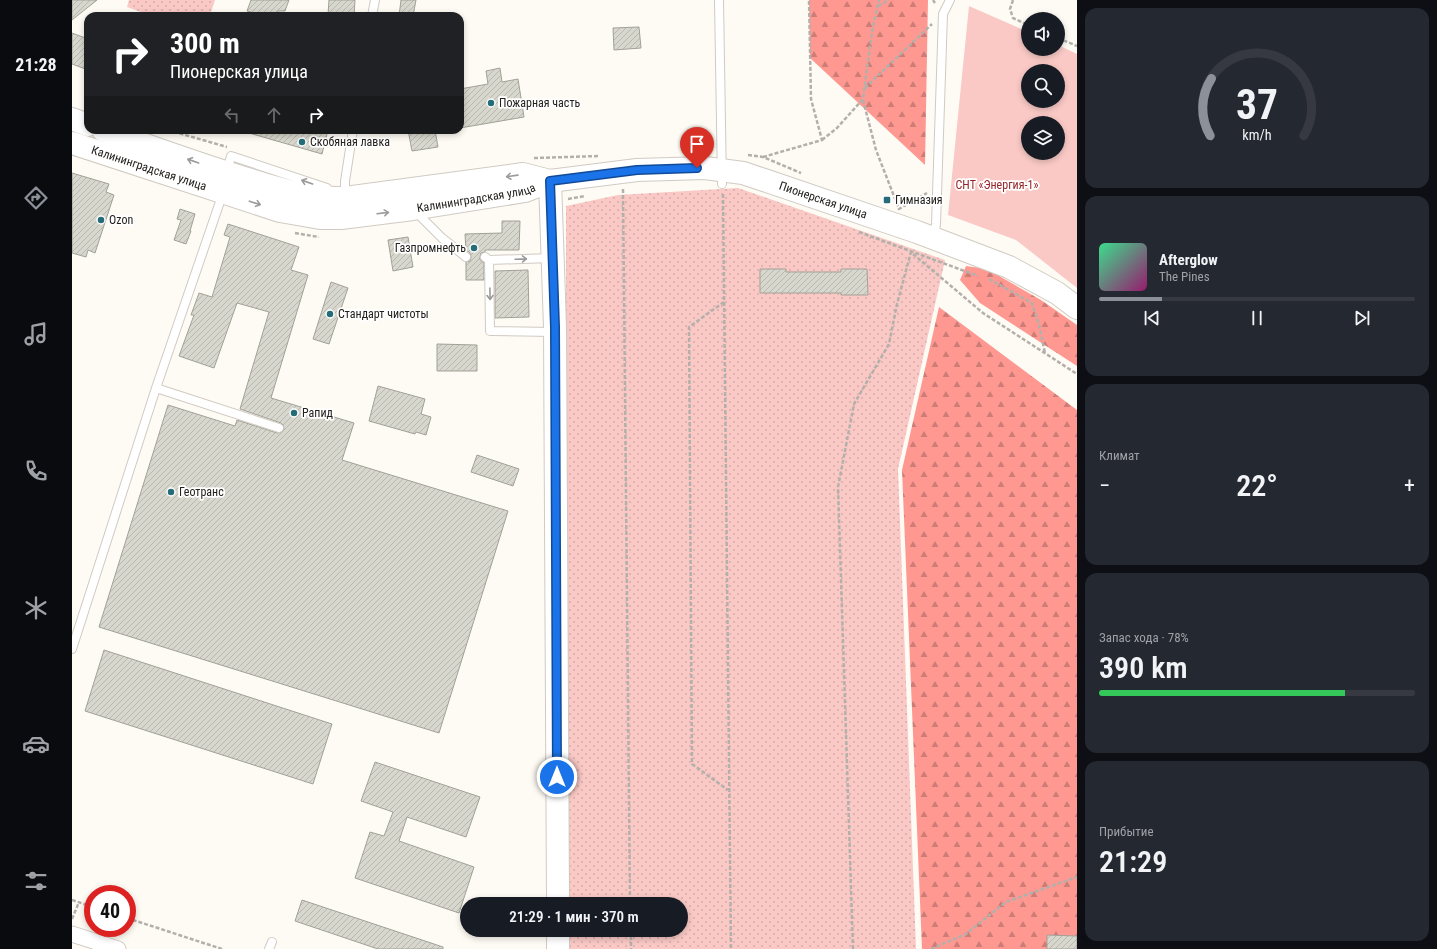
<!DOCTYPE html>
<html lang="ru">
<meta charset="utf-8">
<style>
:root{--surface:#171b24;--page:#242831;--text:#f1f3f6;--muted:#9ea1a6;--line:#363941;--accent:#8c9099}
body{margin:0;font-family:"Roboto Condensed",sans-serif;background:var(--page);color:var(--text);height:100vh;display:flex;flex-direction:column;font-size:15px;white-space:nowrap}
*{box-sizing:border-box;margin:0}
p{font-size:13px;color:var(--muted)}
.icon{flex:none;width:22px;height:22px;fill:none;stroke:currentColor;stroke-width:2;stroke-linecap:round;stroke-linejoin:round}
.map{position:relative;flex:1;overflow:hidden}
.drawer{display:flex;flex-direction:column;gap:8px;padding:8px;background:#0d0f14;width:360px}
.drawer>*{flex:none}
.banner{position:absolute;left:12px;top:12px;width:380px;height:122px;border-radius:12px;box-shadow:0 2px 6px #0003;background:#202124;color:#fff;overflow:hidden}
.controls{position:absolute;left:949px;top:12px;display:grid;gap:8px}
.controls a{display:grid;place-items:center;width:44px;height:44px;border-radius:50%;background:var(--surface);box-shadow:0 2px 6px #0003;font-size:20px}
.speed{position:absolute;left:12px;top:885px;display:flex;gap:8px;font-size:20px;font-weight:700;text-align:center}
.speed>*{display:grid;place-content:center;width:52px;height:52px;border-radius:50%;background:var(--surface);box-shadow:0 2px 6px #0003;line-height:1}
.speed .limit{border:6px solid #d22;background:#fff;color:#111}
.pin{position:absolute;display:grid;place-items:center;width:34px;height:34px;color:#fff;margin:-41px -17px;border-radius:50% 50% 50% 0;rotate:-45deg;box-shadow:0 0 4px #0007}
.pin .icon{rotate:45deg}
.me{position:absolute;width:44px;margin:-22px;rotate:0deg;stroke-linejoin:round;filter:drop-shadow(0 0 3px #0008)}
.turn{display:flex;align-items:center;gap:14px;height:84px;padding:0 20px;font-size:18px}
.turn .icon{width:52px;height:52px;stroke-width:2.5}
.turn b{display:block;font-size:28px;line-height:34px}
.lanes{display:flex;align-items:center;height:38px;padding:0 20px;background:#0003;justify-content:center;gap:20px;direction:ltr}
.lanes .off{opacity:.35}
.big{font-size:30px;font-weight:600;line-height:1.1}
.drawer .card{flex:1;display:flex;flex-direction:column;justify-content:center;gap:6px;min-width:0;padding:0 14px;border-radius:12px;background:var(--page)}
.drawer .dial{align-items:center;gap:0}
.dial svg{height:104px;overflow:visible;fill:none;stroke:var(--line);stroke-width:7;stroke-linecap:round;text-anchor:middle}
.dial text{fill:var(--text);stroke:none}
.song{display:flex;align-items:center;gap:12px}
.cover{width:48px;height:48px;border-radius:6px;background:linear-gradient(135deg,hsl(150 70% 55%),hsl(320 70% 35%))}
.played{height:4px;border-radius:2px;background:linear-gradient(90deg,var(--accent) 20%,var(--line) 20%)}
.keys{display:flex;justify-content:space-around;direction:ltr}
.heat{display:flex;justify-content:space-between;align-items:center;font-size:22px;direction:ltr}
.charge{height:6px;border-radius:3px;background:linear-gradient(90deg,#34c759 78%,var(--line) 0)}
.trip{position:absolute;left:388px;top:897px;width:228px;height:40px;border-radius:20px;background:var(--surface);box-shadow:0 2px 6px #0003;font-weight:600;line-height:40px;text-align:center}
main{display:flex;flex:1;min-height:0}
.tabs{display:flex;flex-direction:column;width:72px;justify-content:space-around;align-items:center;background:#090b0e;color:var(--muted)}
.tabs .icon{width:28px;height:28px}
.tabs .on{color:var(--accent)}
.tabs b{font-size:18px;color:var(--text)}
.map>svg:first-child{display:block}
</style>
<main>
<nav class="tabs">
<b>21:28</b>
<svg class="icon on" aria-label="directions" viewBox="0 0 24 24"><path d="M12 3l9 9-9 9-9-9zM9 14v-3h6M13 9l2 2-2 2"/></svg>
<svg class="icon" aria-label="music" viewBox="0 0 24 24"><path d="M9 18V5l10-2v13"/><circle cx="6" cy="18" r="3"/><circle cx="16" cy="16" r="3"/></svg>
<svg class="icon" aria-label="phone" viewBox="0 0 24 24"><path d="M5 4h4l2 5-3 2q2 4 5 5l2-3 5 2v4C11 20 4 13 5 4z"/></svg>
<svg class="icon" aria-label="climate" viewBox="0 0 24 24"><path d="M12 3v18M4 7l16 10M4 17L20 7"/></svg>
<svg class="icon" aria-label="car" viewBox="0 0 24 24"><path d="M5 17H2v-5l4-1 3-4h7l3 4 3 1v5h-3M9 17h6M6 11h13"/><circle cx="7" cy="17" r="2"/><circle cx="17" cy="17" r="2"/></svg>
<svg class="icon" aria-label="filters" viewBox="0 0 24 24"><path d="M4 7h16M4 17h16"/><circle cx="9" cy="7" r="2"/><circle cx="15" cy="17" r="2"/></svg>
</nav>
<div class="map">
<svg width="1005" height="949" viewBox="0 0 1005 949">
<defs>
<pattern id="forest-firs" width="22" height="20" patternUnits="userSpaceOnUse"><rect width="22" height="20" fill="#fe9891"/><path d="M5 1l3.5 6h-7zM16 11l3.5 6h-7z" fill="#cd7c76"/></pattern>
<pattern id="park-dots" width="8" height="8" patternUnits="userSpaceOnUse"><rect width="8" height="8" fill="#fac9c5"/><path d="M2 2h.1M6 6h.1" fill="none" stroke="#d6aca9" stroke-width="1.8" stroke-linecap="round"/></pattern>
<pattern id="building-hatch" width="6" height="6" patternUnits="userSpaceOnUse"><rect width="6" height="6" fill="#d7d7cd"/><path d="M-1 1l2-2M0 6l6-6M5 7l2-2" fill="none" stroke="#b8b8b0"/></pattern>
</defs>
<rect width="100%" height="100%" fill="#fefbf5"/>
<path fill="#fac9c5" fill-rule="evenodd" d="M897,6L956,32V49H986V45L1005,54V288L944,240L876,215ZM956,71H986V101H956ZM956,123H986V153H956Z"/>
<path fill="url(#forest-firs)" d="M737,0H856L853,165L738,58Z
M894,266L915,269L969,300L1005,325V366L908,303L888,280Z
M867,307L1005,410V949H850L830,470Z"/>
<path fill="url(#park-dots)" d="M57,0H143L138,15L136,16H80L55,7Z
M666,188L873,260L826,469L844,949H494V930H609V904H494V206L546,195Z"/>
<path fill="url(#building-hatch)" stroke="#a1a197" d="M0,0H25L0,20Z
M179,0H217L213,11H206L205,16H192L175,11Z
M257,0H283L282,16L256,15Z
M329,0H344L341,16H327Z
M567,27L569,48L542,50L541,28Z
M0,33L16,39V70L0,64Z
M428,68L430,82L446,79L452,117L388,128V89L416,84L414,71Z
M177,130H256L250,154L177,133Z
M336,130H363L366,147L340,151Z
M0,173L37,184L34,192L42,195L23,253L16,250L14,257L0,253Z
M108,209L123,214L118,231H119L114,244L102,240L109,220L105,219Z
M430,221H448L447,250H413V252L409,253L408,257V260L412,263V280H394V262L398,261L399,257L398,253L394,250L393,234L430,233Z
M156,224L227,247L219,270L236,275L199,398L282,423L270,460L436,511L367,733L27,627L96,405L163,426L165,420L205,433L210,432L212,429L211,425L209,423L168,409L197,312L165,303L142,368L107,356L122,315H119L127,293L140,297L158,237L152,235Z
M336,237L341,267L321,271L316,240Z
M688,269H714V272H769V269H795L796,295H769V293H688Z
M456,270L457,317L423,318V271Z
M259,282L276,288L257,344L241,339Z
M365,344L405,345V371H365Z
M306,386L353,399L349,414L359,417L354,435L344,432L343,434L297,421Z
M405,455L447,469L441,486L399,472Z
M32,650L260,724L241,784L13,711Z
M303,762L408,797L394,837L335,817L327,841L402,867L387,913L283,878L298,832L312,836L321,812L289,801Z
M230,900L371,947V949H306L223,921Z
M975,935L1005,936V949H975Z"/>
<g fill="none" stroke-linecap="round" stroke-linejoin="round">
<g stroke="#d0cac2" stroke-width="10">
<path id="lane" d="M647,0L650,184
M300,16L303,0
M155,171L159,156L255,188
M273,198V181L281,130
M343,211L370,238L394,257
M862,237L864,224L871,14L878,0
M413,257L417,260L418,331L481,332
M417,260L480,258
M84,388L207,428
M0,649L84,388L151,193
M197,949L200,942"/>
</g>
<g stroke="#d0cac2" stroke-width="17">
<path id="street" d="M0,934L46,949"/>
</g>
<g stroke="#d0cac2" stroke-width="24">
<g id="secondary">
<path d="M0,119L16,125"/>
<path d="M31,130C77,146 123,163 169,177C204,188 237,199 273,198L451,174L478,181"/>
<path id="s1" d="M0,143L208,211L248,218H269L341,209L453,191L478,181L565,170L633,168L671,173L692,180L845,232L937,267L985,293L1005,308"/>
<path d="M478,181L483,327L486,904"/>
<path d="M486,930V949"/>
</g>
</g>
<path stroke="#b3b0ab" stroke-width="2.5" stroke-dasharray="4 2" stroke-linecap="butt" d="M861,0L863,3
M941,0L938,9L941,18L956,25
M806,6L817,0
M986,38L1005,46
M793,88L860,24
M791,100L804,150L827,209L855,193
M96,130L155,147
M750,140L765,128L791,99L800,32L807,0
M676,155L691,157L729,173
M691,157L750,140L739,99L737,0
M462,158L527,156
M551,189L558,904
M651,194L659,949
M496,199L513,196
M787,232L906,276
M223,233L247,237
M841,254L911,313L1005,374
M917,279L960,303L967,325L973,353
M652,302L617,327L620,764L656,790
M0,900L21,907
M55,918L150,949
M0,919L7,902
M559,930V949
M781,949L766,487L782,404L817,344L825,304L839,252
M859,949L894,934L934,902L1005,877"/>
<use href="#lane" stroke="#fff" stroke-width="8"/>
<use href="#street" stroke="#fff" stroke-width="15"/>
<use href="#secondary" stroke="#fff" stroke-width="22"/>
</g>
<defs><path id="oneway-shaft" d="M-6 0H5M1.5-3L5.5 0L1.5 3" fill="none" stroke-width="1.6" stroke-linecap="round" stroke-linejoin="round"/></defs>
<g stroke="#9c9b9a">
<use href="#oneway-shaft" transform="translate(121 161) rotate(-161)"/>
<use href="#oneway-shaft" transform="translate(440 176) rotate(172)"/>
<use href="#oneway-shaft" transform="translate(235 182) rotate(-161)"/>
<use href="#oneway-shaft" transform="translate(183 203) rotate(18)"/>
<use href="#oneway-shaft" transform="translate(311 213) rotate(-7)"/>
<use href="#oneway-shaft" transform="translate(449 259) rotate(-2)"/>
<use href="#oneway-shaft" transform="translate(418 294) rotate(89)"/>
</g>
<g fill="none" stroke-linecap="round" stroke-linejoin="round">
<g stroke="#114b97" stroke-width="10">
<path id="route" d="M485,777L483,327L478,181L565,170L625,168"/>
</g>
<use href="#route" stroke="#1a73e8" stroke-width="7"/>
</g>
<g fill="#236c78" stroke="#fff" stroke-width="1.5">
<circle cx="419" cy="103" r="4"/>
<circle cx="230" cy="142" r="4"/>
<rect x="811" y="196" width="8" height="8" rx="2"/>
<circle cx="29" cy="220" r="4"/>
<circle cx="402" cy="248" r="4"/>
<circle cx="258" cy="314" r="4"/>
<circle cx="222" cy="413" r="4"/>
<circle cx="99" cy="492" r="4"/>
</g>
<g text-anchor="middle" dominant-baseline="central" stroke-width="3.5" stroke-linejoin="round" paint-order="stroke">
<g font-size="12" fill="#23211e" stroke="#fff" text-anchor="start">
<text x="427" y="103">Пожарная часть</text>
<text x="238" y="142">Скобяная лавка</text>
<text x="823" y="200">Гимназия</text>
<text x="37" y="220">Ozon</text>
<text x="394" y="248" text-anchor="end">Газпромнефть</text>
<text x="266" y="314">Стандарт чистоты</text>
<text x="230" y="413">Рапид</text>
<text x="107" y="492">Геотранс</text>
</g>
<g font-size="12" fill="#23211e" stroke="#fff">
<text stroke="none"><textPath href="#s1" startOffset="81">Калининградская улица</textPath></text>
<text stroke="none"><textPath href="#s1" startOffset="417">Калининградская улица</textPath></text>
<text stroke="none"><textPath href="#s1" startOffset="772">Пионерская улица</textPath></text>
</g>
<g font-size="12" fill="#982227" stroke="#fff">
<text x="925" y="185">СНТ «Энергия-1»</text>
</g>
</g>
</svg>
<div class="controls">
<a><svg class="icon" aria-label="sound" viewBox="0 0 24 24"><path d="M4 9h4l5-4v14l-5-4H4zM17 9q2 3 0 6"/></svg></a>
<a><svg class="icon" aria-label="search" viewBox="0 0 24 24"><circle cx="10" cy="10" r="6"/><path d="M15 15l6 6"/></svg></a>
<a><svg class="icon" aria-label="layers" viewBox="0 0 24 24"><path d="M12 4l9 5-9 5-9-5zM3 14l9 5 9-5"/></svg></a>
</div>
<div class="speed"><div class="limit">40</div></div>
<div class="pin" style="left:625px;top:168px;background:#d93025"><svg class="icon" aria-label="arrive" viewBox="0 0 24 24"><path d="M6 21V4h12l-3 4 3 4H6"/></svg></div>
<svg class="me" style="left:485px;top:777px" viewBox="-20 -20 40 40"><circle r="17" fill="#1a73e8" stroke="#fff" stroke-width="3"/><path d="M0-11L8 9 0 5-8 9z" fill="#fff"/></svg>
<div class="trip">21:29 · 1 мин · 370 m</div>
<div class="banner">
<div class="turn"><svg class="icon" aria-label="right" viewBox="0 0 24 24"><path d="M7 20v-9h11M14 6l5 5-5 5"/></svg><div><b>300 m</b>Пионерская улица</div></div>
<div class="lanes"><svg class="icon off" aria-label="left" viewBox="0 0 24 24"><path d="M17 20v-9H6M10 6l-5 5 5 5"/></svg><svg class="icon off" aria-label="ahead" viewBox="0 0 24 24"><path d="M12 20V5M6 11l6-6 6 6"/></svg><svg class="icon" aria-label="right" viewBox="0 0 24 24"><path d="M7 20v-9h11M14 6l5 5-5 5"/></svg></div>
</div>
</div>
<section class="drawer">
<div class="card dial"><svg viewBox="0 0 100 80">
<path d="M14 69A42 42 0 1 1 86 69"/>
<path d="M14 69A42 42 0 0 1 15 25" stroke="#8c9099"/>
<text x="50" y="56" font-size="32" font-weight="700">37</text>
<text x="50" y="72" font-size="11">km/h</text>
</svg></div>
<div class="card">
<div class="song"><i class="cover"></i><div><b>Afterglow</b><p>The Pines</p></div></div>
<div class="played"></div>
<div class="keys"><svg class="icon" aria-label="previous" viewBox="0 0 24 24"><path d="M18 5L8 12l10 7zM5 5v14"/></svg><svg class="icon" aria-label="pause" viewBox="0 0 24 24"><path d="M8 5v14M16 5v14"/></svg><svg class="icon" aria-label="next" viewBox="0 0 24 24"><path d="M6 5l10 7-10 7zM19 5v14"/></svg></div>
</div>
<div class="card"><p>Климат</p>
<div class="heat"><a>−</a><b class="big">22°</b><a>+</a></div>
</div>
<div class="card"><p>Запас хода · 78%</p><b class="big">390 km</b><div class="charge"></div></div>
<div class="card"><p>Прибытие</p><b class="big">21:29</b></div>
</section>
</main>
